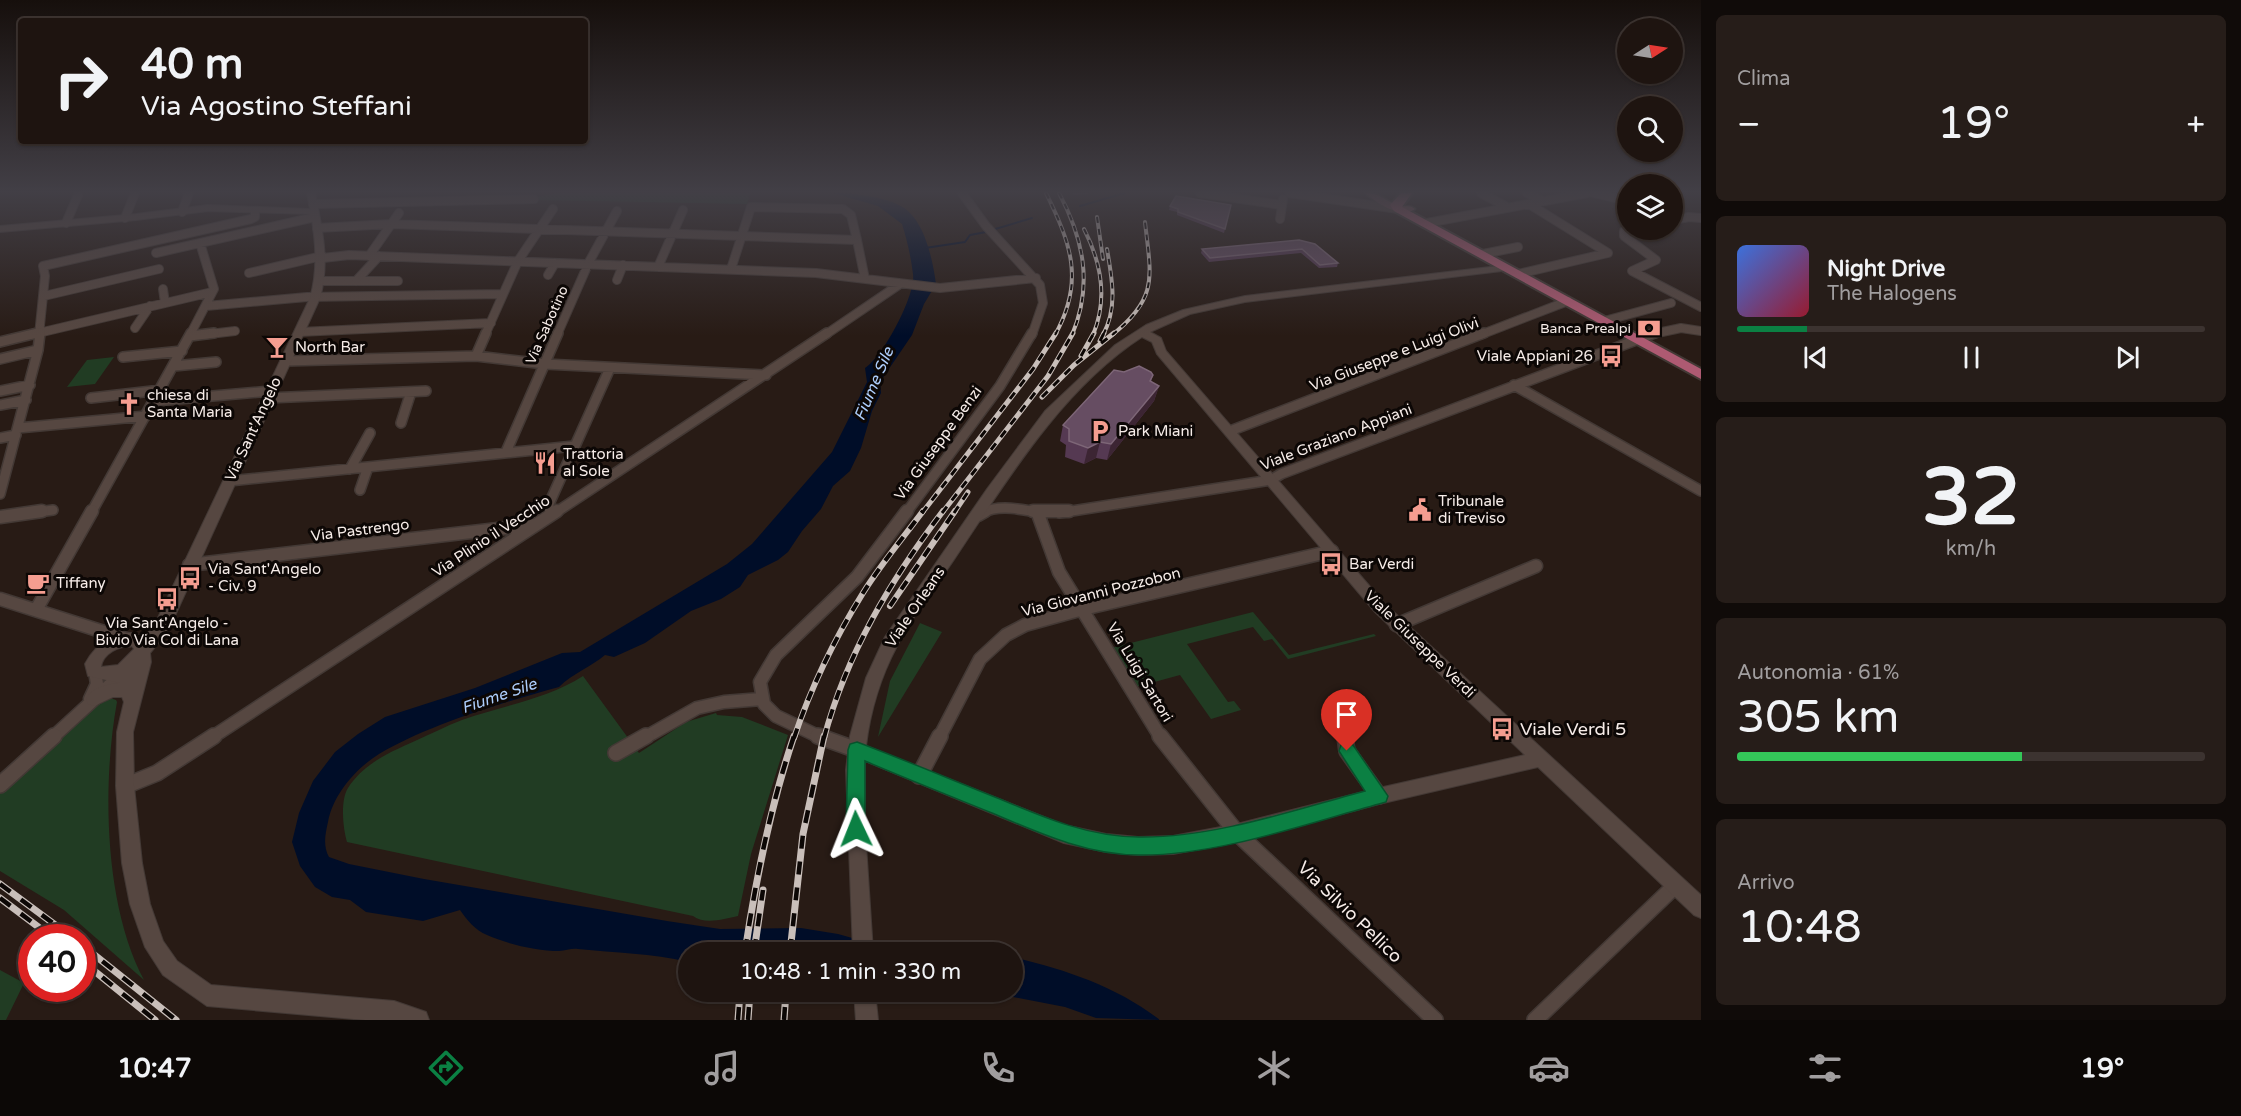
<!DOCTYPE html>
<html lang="it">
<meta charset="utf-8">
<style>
:root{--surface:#1e1410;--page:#261d19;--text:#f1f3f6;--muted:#a19e9f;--line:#3c3330;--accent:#0b8043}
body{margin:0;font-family:"Varela Round",sans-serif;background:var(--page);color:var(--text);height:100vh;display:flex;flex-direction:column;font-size:22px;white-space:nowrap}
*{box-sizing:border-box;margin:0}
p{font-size:20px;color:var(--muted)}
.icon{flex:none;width:33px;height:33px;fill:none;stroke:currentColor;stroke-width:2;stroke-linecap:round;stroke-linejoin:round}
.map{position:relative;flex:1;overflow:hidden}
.panel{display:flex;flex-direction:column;gap:15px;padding:15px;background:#100b09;width:540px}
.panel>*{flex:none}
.guide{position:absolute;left:18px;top:18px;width:570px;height:126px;border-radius:6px;box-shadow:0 2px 4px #0004,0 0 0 2px var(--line);background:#1e1410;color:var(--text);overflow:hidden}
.needle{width:39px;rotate:78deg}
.fabs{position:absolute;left:1617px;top:18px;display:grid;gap:12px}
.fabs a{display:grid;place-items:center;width:66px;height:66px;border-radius:50%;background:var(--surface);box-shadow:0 2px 4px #0004,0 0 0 2px var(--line);font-size:30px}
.speed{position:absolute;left:18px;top:924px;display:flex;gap:12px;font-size:30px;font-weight:700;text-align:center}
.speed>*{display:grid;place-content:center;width:78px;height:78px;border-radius:50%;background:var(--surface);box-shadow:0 2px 4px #0004,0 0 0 2px var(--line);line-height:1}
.speed .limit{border:9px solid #d22;background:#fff;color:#111}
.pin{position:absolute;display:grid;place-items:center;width:51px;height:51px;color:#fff;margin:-62px -26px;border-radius:50% 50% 50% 0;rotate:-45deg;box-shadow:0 0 6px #0007}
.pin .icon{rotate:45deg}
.me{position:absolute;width:66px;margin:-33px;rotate:358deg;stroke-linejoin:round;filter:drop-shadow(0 0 4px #0008)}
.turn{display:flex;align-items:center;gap:21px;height:126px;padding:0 24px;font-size:27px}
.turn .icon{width:78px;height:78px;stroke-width:2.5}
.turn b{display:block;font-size:42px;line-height:51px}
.big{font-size:45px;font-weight:600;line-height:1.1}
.panel .card{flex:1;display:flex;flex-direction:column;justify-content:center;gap:9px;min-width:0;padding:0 21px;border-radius:9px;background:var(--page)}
.panel .dial{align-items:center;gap:0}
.dial b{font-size:78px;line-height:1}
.song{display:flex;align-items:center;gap:18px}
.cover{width:72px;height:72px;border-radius:9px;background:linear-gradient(135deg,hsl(220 70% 55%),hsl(350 70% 35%))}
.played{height:6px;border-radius:3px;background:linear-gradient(90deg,var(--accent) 15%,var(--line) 15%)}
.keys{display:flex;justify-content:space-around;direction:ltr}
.heat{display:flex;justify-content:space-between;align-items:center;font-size:33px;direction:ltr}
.charge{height:9px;border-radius:4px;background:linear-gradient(90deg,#34c759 61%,var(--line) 0)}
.trip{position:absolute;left:678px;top:942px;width:345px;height:60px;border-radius:30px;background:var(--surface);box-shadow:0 2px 4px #0004,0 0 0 2px var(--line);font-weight:600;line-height:60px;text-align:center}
.tab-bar{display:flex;height:96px;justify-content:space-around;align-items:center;background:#0c0806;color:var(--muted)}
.tab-bar .icon{width:42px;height:42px}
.tab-bar .on{color:var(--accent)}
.tab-bar b{font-size:27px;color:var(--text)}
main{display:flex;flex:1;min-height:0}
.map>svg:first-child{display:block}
</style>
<main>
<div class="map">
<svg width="1701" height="1020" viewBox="0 0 1701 1020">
<rect width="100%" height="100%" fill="#281b15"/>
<path fill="#213c23" d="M558,193H750L747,204L533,200L535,197Z
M114,357L95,384L67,387L87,360Z
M1253,612L1289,655L1374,634L1376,636L1288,659L1272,639L1264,641L1253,627L1187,644L1228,702L1234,701L1241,710L1211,719L1180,675L1136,687L1111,648Z
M920,623L942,632L878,737L890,681Z
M583,676L639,753L686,722L716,713L717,715L742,717L788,735L751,854L738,916C724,919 705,925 693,916L347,842C343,828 340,801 348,788C363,764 390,752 415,741C431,734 446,726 462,720C502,706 547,699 583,676Z
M110,698L116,700L117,702C102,784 104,905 144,980L64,910L0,871V794L89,709Z
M0,970L24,983L6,1020H0Z"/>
<path fill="#000d28" d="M833,193C853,193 893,197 908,211C926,227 933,262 936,284L924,304L912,335L880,382L881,393L872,411L861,448L850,471L833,486L821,509L802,531L788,552L778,560L748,575L740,587L721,599L691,611L645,643L614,657L605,655C591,667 573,673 559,687C504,702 428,725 379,754C355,769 333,795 328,822C325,835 323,846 329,857L349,864L424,879L667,921L720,929L801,928L838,934L895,950L925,952H688V962C652,953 615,953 578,949C571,948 566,951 559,951C537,951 507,944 487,935C475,930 467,920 460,910L423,921L366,912L350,900L332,897L315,887L300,866L292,842L299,813L313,781L335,752L358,734L385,717L475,688L562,653L580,652L727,564L752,544L832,452L867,382L865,368C883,357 916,295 913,274C911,257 907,240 902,224L878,206Z
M1013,957C1066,970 1116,986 1160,1020L1096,1018L1065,1007L1013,997L974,992L908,996L883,992H1012Z"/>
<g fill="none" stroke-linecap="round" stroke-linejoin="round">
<path stroke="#000d28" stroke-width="2" d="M1080,206L1125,193
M992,230L1032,218
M925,248L965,242L970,235L986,232"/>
<g stroke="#433935" stroke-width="10">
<path id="minor-far3" d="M962,193L986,226L1040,285L1043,303L1032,335
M1200,193L1282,205
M1290,193L1398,209
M1481,193L1507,207
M1527,193L1543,201
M1594,193L1628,201
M313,204L534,199
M182,212L189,193
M125,218L135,193
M1280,219L1283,199
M1672,220L1689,217L1701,218
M66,223L78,195
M1427,223L1587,193
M317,228L391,224L857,240L865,279
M1628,229L1624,231V236L1656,260L1632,271L1701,307
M156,253L315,217
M1483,254L1518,247
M369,256L399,213
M323,258L349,255L816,273L940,288L1036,278
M658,267L683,210
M731,269L751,207L843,209L851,215L857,240
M249,273L322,256
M1518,274L1608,253L1529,204
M548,275L555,263
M617,280L623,265
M320,281H398
M356,281L379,256
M163,289L165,303
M44,296L159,269
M206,306L307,297L503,294
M1604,321L1671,303
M135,328L150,306
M299,332L491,323
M30,335L212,292
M39,335L45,276L43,266L251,219L255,217V211
M190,335L214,289L200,243
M201,335L235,331
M485,335L518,261L553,209
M557,335L589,262L617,211
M825,335L900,284
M1480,335L1568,301
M1648,335L1681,328L1701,331"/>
</g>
<g stroke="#433935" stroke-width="12">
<path id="minor-far2" d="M190,336L214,333
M0,342L37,333
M476,356L486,333
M123,357L182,351
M0,359L38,350
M285,361L476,356L545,364L766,375
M174,366L216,362
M1514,385L1701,491
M0,391L30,385
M91,398L161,390
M268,398L426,391
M155,401L271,391
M0,405L26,400
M401,423L411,392
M18,428L146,416
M1230,431L1484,333
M0,438L16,435
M506,452L558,333
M350,469L370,433
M229,481L574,446
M360,490L368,467
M0,494L38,350L40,333
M553,512L549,509V504L610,368
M31,513L53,510
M91,513L191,333
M555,513L827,333
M906,513L1000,386L1032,333
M982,513C1002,503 1024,511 1045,513
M1059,513L1271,480L1281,474L1655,333"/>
</g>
<g stroke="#433935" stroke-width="15">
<path id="minor-far1" d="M1033,511H1069
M1038,514L1059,572L1161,738
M978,515L985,511
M0,517L42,511
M189,565L531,525
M0,599L129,640
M36,610L92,511
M1396,625L1536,566
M90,699L97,684L95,671
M52,738L124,672
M211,738L557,511
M644,738L697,708L724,702L762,699
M822,738L776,716L764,704L760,682L776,655L857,577L907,511
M939,738L980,659L1006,635L1025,625L1083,609L1332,551"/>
</g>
<g stroke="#433935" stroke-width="18">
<path id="minor" d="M818,736L857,750
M1160,736L1237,833L1435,1020
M1345,737L1347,751L1379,796
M616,753L646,736
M919,776L940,736
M0,785L54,736
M125,786L157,773L214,736
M1535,1020L1676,885"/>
</g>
<g stroke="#433935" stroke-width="2">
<path id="tertiary" d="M307,193H315C322,228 330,262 320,298L173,620L164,636L150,653L151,662L133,732L134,786L142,863L150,904L163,941L177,961L211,985L394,1001L426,1012L429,1020H365L207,1006L163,975L145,947L130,904L122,863L116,786L117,732L124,702L122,697H113L94,706L88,704L86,699C91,688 109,683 120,683L88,676L85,664C95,644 123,623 144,638L156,622L310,298C318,270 316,243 311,214L208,211L136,220L0,232V226L136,214L208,205L310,209ZM132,646L134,649L118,665L101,667C103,653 119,646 132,646Z
M1507,265L1510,266V270L1245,302L1190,314L1150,332L1161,338L1166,351L1385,604L1701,895V918L1694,915L1538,767L1379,804L1237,842L1173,854L1138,855L1106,852L1064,843L865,761V829L873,952H853L846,770L850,736L866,678L885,637L987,489L1045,411L1115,345L1146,325L1183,310L1245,296ZM1142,337L1152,342L1157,354L1375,612L1525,755L1379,788L1237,824L1173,836L1138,837L1106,834L1064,825L866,746C870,712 881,676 897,646C912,615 936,587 955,558C1007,480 1062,389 1142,337Z
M854,992H875L878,1020H856Z"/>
</g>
<g stroke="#433935" stroke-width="3">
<path id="secondary" d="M1365,193C1380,192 1387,203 1401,206C1407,207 1410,205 1415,209C1400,219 1377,203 1365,193Z"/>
</g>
<g stroke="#433935" stroke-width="4">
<path id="primary" d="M1401,193H1412L1402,207L1701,369V379L1394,211L1390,205Z"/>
</g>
<use href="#minor-far3" stroke="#564741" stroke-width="8"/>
<use href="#minor-far2" stroke="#564741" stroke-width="9"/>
<use href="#minor-far1" stroke="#564741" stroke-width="12"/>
<use href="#minor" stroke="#564741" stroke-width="15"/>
<use href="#tertiary" fill="#564741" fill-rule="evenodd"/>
<use href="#secondary" fill="#825059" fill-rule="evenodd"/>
<use href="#primary" fill="#ae5a72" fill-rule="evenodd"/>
<g stroke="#c9bfba" stroke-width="4">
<path id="rail-far3" d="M1046,193C1071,244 1085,281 1055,335
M1059,193C1084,240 1093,285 1072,335
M1097,217L1103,259
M1084,229C1101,262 1108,299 1093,335
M1103,335C1118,307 1112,279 1107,249
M1112,335C1159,298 1151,276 1145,222"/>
</g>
<g stroke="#c9bfba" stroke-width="5">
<path id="rail-far2" d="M1100,341L1104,333
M1081,356L1094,333
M1042,397L1074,365L1114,333
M922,513L1033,369L1056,333
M942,513L1048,376L1073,333
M954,513L968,492"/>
</g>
<g stroke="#c9bfba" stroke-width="6">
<path id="rail-far1" d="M890,606L955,511
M794,738C811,687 835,638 863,593C881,564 903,538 923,511
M824,738C847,653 890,581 943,511"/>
</g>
<g stroke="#c9bfba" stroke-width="7">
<path id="rail" d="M0,884L73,938
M0,898L53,938
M82,945L176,1020
M745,952C756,878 770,807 794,736
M754,952L763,890
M790,952L803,834L824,736
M82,961L155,1020
M738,1020L740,992
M748,1020L750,992
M784,1020L786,992"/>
</g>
<use href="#rail-far3" stroke="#0c0705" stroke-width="2" stroke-dasharray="6" stroke-linecap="butt"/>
<use href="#rail-far2" stroke="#0c0705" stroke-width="3" stroke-dasharray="8" stroke-linecap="butt"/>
<use href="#rail-far1" stroke="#0c0705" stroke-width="4" stroke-dasharray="10" stroke-linecap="butt"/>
<use href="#rail" stroke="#0c0705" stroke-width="4.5" stroke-dasharray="13" stroke-linecap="butt"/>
</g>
<path fill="#553952" d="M1072,193H1088L1087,194L1074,195Z
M1231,205L1224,233L1177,215V212L1169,210L1170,206Z
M1299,240L1338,263L1337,267L1319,268L1301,253L1209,262L1201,253L1202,249Z
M1124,372L1153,375L1151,382L1159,386L1154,401L1107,460L1096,458L1084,464L1065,457L1066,445L1060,441L1063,425Z"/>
<path fill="#3c2533" d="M1159,386L1154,401L1107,460L1111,444Z
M1100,442L1096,458L1084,464L1088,448Z"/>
<path fill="#664d62" stroke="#7d6677" stroke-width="1.5" d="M1176,196L1231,205L1225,229L1178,212V209L1170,206Z
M1299,240L1315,244L1338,263L1320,265L1302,249L1210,258L1202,249Z
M1139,366L1151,372L1153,375L1150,381L1159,386L1111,444L1100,442L1088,448L1069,441V429L1063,425L1114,370L1124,372Z"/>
<linearGradient id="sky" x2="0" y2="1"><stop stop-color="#160f0c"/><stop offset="0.57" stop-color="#423f46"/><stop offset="1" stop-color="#423f46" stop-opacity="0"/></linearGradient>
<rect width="1701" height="336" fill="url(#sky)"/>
<path fill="#0b8043" stroke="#07532c" stroke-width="1.5" d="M857,742C905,760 952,780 1000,799C1045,818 1090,837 1139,837C1213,838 1294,810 1365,791L1339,751L1341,745L1347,743L1353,745L1388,796L1386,802L1379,804C1305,824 1216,856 1139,855C1087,855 1039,833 992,813C950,796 907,779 865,761V829L862,835L856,838L849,835L846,829L848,750L850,744Z"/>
<defs>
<g id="bank-bare" transform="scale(1.8)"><path d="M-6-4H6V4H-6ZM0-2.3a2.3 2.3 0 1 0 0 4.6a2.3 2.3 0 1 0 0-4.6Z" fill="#f59d90" stroke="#0c0705" stroke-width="2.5" paint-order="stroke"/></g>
<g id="bar-bare" transform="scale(1.8)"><path d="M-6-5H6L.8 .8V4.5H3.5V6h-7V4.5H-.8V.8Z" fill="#f59d90" stroke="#0c0705" stroke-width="2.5" paint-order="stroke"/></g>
<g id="bus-bare" transform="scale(1.8)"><path d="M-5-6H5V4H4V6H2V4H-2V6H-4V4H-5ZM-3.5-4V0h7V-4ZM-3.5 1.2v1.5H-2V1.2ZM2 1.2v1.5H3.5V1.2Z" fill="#f59d90" stroke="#0c0705" stroke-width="2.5" paint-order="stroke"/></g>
<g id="church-bare" transform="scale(1.8)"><path d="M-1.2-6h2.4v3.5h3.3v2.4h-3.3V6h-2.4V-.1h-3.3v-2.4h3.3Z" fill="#f59d90" stroke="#0c0705" stroke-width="2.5" paint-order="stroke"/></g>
<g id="parking-bare" transform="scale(1.8)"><path d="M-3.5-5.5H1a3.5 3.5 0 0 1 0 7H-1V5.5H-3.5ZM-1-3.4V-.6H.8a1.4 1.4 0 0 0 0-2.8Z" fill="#f59d90" stroke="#0c0705" stroke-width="2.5" paint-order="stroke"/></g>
<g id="restaurant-bare" transform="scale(1.8)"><path d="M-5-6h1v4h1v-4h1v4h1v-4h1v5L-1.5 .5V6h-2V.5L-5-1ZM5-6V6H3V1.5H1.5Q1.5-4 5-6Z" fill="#f59d90" stroke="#0c0705" stroke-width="2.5" paint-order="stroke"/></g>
<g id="civic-bare" transform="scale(1.8)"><path d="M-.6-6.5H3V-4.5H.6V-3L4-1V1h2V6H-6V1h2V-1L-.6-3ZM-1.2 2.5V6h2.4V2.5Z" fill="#f59d90" stroke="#0c0705" stroke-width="2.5" paint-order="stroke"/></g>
<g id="cafe-bare" transform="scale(1.8)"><path d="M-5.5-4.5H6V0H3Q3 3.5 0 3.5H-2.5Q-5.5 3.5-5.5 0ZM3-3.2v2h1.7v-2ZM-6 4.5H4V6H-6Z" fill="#f59d90" stroke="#0c0705" stroke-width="2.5" paint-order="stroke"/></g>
</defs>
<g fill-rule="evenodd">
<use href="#bank-bare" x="1649" y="328"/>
<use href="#bar-bare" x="277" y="347"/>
<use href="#bus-bare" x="1611" y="356"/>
<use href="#church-bare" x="129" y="404"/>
<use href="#parking-bare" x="1100" y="431"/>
<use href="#restaurant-bare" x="545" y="463"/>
<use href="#civic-bare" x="1420" y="510"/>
<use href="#bus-bare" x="1331" y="564"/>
<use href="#bus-bare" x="190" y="578"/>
<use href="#cafe-bare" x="38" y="583"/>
<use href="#bus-bare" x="167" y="599"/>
<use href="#bus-bare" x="1502" y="729"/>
</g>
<g text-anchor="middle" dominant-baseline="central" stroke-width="6" stroke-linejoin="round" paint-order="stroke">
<g font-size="14" fill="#f6ece8" stroke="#0c0705">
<text transform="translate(547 325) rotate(-66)">Via Sabotino</text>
</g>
<g font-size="14" fill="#f6ece8" stroke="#0c0705" text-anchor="end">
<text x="1631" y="328">Banca Prealpi</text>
</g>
<g font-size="15" fill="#f6ece8" stroke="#0c0705" text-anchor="start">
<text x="295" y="347">North Bar</text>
<text x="1593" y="356" text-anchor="end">Viale Appiani 26</text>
<text x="147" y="395">chiesa di<tspan x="147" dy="17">Santa Maria</tspan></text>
<text x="1118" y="431">Park Miani</text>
<text x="563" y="454">Trattoria<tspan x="563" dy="17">al Sole</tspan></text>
<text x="1438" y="501">Tribunale<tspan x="1438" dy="17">di Treviso</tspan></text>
<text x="1349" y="564">Bar Verdi</text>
<text x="208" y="569">Via Sant'Angelo<tspan x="208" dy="17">- Civ. 9</tspan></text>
<text x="56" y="583">Tiffany</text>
<text x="167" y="623" text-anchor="middle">Via Sant'Angelo -<tspan x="167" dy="17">Bivio Via Col di Lana</tspan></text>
</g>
<g font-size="15" fill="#f6ece8" stroke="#0c0705">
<text transform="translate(1394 354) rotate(-21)">Via Giuseppe e Luigi Olivi</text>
<text transform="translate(253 429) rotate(-65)">Via Sant'Angelo</text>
<text transform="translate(1336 437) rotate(-21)">Viale Graziano Appiani</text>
<text transform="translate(938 443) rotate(-54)">Via Giuseppe Benzi</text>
<text transform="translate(360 530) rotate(-7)">Via Pastrengo</text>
<text transform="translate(491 536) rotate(-33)">Via Plinio il Vecchio</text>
<text transform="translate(1101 592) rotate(-14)">Via Giovanni Pozzobon</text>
<text transform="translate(915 607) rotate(-56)">Viale Orleans</text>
<text transform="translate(1420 644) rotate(44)">Viale Giuseppe Verdi</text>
<text transform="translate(1140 672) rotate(59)">Via Luigi Sartori</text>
</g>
<g font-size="16" font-style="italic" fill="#adcdfb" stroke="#0c0705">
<text transform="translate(874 384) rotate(-67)">Fiume Sile</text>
<text transform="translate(499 696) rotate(-19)">Fiume Sile</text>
</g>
<g font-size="18" fill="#f6ece8" stroke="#0c0705" text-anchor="start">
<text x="1520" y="729">Viale Verdi 5</text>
</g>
<g font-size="18" fill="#f6ece8" stroke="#0c0705">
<text transform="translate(1350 912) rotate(44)">Via Silvio Pellico</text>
</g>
</g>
</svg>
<div class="fabs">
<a><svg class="needle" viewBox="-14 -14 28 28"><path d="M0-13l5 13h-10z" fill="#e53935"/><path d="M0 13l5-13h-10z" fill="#a19e9f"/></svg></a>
<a><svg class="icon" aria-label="search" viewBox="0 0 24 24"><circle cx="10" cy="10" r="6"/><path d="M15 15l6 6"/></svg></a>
<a><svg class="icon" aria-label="layers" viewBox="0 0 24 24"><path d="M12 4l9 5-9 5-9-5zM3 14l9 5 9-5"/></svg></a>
</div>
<div class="speed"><div class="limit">40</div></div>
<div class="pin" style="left:1347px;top:751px;background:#d93025"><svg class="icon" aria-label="arrive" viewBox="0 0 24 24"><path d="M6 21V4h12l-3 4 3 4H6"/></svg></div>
<svg class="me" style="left:856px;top:829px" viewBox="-20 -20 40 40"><path d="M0-17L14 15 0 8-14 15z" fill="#0b8043" stroke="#fff" stroke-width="4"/></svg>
<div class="trip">10:48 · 1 min · 330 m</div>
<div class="guide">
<div class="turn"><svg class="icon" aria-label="right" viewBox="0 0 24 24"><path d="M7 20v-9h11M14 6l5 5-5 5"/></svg><div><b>40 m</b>Via Agostino Steffani</div></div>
</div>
</div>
<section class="panel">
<div class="card"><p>Clima</p>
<div class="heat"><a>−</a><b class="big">19°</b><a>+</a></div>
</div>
<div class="card">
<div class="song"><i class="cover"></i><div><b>Night Drive</b><p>The Halogens</p></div></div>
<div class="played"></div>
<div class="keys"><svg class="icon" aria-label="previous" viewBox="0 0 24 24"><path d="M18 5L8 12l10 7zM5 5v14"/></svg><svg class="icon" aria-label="pause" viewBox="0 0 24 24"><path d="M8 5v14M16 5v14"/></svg><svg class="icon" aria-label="next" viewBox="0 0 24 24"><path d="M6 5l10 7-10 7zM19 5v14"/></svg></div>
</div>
<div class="card dial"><b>32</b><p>km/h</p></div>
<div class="card"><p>Autonomia · 61%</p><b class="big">305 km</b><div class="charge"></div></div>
<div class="card"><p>Arrivo</p><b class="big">10:48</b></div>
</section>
</main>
<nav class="tab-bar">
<b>10:47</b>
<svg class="icon on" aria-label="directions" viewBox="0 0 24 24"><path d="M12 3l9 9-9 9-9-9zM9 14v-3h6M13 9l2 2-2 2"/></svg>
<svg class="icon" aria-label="music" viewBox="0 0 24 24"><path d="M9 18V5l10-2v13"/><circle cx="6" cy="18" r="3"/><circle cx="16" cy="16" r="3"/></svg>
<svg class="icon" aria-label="phone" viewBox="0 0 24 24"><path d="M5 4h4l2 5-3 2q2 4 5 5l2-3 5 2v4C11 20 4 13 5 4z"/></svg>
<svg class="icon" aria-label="climate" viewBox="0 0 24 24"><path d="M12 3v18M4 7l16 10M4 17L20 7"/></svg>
<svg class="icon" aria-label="car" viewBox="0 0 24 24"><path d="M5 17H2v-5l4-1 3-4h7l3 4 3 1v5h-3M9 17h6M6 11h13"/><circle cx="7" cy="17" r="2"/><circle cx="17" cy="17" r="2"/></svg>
<svg class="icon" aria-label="filters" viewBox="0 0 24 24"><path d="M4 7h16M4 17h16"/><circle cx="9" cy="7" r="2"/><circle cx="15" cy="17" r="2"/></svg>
<b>19°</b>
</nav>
